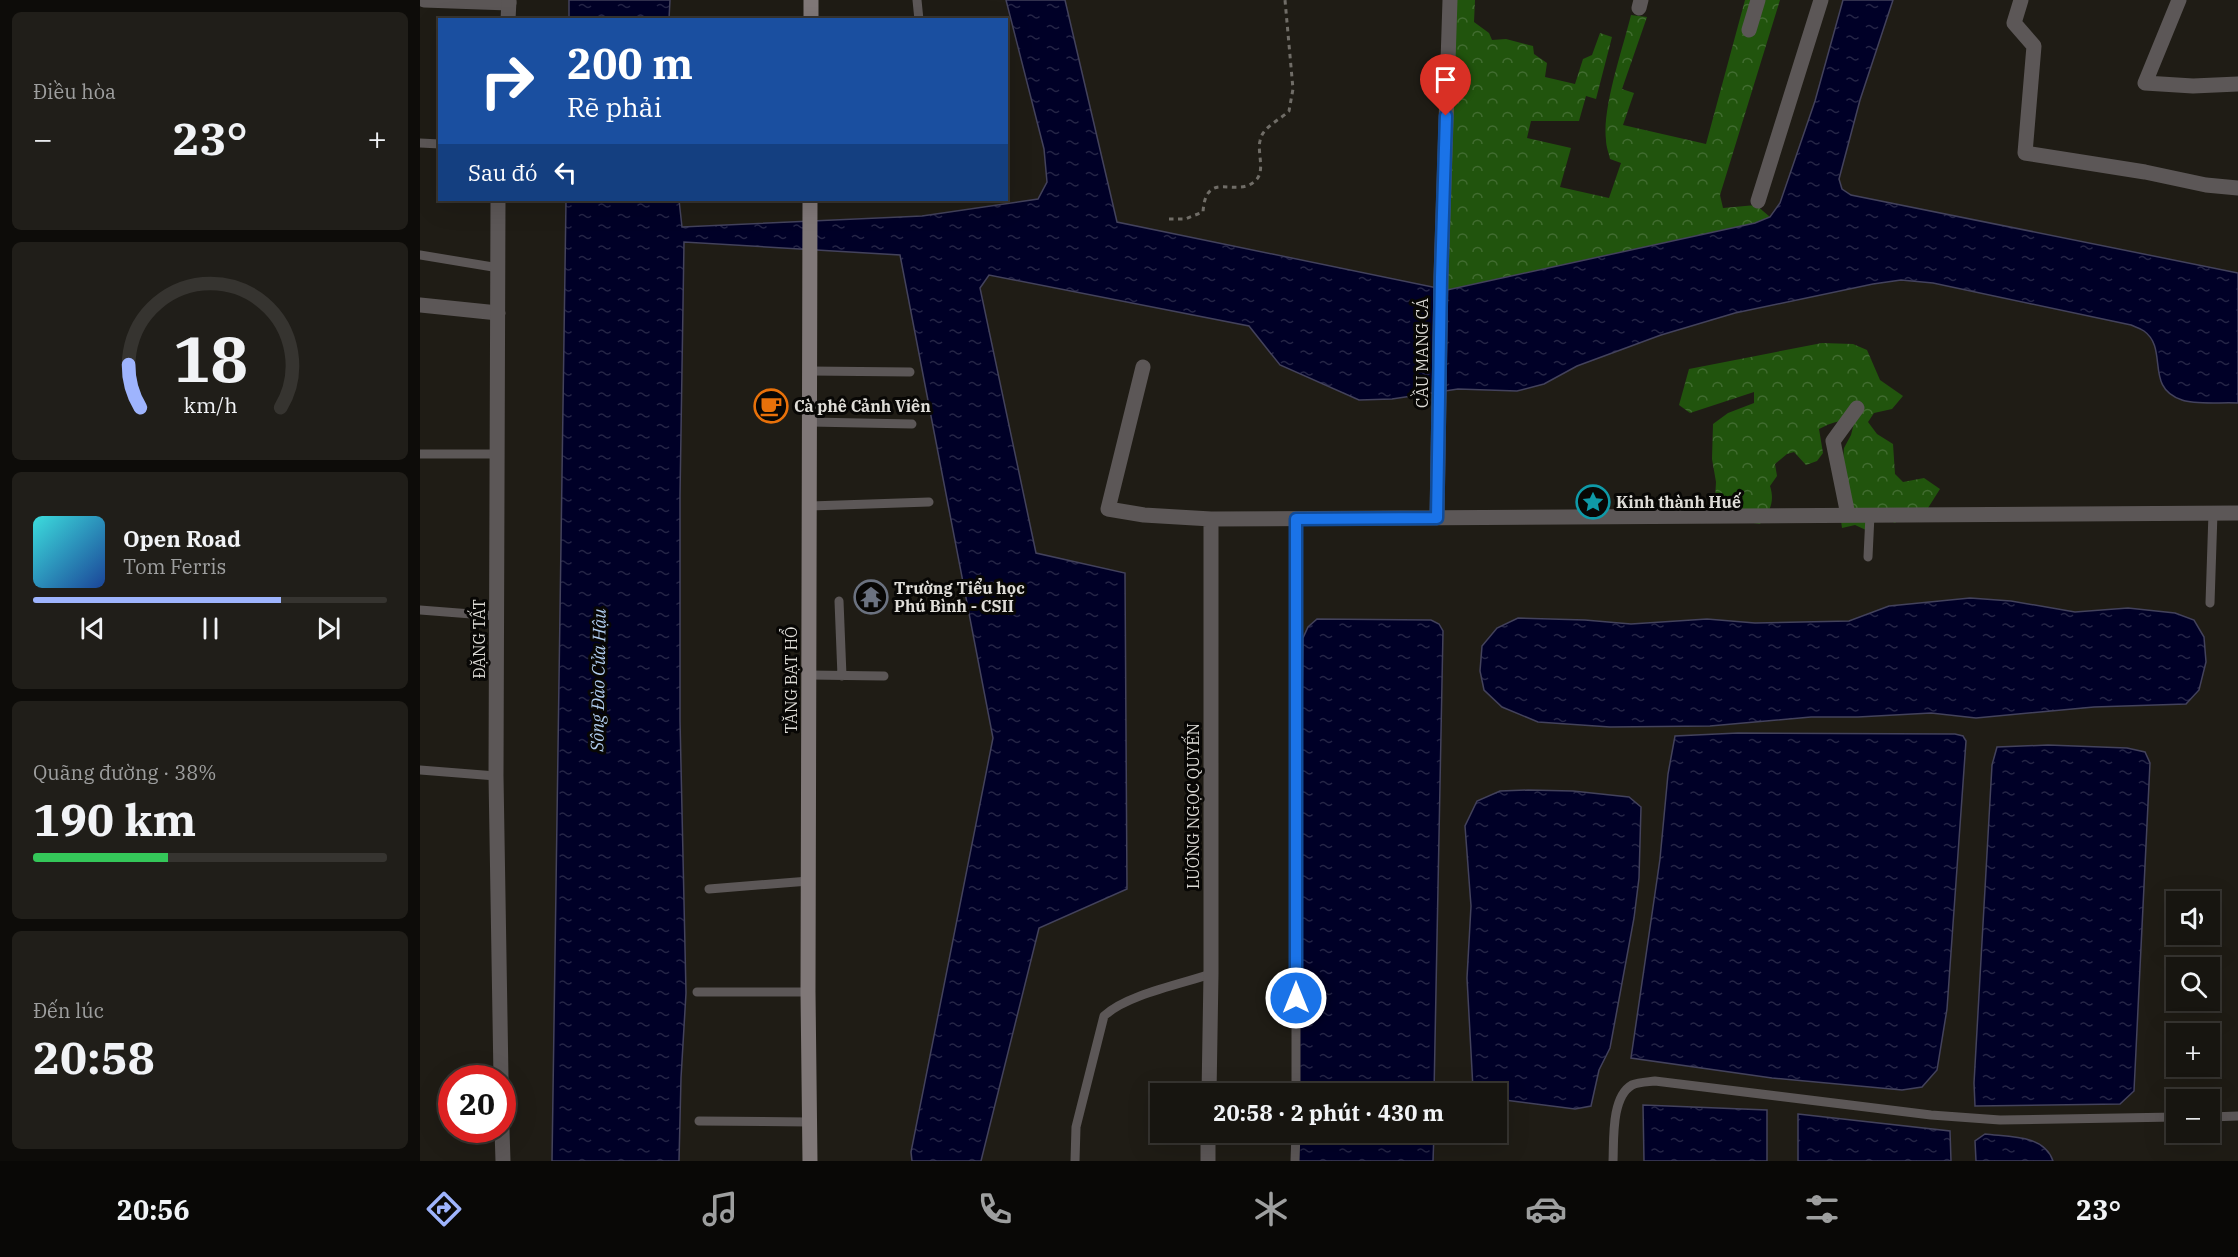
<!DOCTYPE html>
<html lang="vi">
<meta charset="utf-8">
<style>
:root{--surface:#171510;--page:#201e19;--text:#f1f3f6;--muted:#9e9f9f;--line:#363430;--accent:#9eb4fd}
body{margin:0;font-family:"IBM Plex Serif",serif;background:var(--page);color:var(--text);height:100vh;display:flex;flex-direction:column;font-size:22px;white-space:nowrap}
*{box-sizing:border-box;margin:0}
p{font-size:20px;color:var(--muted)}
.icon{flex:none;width:33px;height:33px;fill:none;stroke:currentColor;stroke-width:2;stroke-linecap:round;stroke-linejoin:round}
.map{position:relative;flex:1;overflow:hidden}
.sheet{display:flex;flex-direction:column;gap:12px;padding:12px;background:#0d0c09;width:420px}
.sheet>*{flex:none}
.banner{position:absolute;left:18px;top:18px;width:570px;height:183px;border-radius:0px;box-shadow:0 6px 24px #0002,0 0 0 2px var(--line);background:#1a4fa0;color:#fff;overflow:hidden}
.tools{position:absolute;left:1746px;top:891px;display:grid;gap:12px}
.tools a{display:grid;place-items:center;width:54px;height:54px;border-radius:0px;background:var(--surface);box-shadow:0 6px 24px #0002,0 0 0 2px var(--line);font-size:30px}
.speed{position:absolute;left:18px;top:1065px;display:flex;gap:12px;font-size:30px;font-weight:700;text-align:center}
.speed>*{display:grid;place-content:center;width:78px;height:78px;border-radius:50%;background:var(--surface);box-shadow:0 6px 24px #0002,0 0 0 2px var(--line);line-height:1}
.speed .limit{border:9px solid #d22;background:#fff;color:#111}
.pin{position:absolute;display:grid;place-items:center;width:51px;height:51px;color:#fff;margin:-62px -26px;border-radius:50% 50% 50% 0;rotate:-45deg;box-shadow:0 0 6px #0007}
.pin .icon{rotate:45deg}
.me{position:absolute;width:66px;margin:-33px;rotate:0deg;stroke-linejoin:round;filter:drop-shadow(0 0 4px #0008)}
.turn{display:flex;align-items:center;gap:21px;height:126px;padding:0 30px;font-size:27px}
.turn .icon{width:78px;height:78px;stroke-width:2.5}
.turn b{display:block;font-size:42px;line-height:51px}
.then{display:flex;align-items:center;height:57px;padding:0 30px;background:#0003;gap:12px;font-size:22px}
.big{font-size:45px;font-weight:800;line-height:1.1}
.sheet .card{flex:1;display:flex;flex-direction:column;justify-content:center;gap:9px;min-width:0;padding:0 21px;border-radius:9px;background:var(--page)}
.sheet .dial{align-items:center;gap:0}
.dial svg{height:156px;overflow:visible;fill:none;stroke:var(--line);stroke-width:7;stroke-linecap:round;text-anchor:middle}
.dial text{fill:var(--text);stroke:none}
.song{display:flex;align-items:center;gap:18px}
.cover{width:72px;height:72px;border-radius:9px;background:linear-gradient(135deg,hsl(180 70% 55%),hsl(220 70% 35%))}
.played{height:6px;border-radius:3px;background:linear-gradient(90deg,var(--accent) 70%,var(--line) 70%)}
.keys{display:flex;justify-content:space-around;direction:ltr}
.heat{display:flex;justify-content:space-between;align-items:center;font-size:33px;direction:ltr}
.charge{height:9px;border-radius:4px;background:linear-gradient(90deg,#34c759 38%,var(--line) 0)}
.trip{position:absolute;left:730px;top:1083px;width:357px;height:60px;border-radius:0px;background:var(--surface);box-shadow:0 6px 24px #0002,0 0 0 2px var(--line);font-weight:800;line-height:60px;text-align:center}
.tab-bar{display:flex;height:96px;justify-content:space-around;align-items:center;background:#090806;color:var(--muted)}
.tab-bar .icon{width:42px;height:42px}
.tab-bar .on{color:var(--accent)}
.tab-bar b{font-size:27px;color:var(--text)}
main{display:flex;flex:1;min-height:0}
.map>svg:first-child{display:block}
</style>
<main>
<section class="sheet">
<div class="card"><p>Điều hòa</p>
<div class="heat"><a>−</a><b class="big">23°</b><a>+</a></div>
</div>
<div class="card dial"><svg viewBox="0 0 100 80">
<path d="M14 69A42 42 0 1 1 86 69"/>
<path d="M14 69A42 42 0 0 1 8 47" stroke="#9eb4fd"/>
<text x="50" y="56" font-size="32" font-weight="700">18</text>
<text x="50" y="72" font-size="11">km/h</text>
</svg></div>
<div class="card">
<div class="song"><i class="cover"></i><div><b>Open Road</b><p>Tom Ferris</p></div></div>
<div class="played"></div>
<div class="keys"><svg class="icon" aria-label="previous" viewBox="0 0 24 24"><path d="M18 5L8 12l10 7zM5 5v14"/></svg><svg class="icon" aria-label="pause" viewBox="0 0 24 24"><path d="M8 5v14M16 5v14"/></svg><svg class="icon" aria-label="next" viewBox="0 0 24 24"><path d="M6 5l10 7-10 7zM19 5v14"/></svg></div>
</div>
<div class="card"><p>Quãng đường · 38%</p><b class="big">190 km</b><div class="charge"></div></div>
<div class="card"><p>Đến lúc</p><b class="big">20:58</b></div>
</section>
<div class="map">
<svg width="1818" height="1161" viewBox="0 0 1818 1161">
<defs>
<pattern id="forest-crowns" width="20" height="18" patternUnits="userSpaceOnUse" patternTransform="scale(1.5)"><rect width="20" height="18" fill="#21540d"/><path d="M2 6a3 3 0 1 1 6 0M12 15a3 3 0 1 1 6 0" fill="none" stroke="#416c30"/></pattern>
<pattern id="water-ripples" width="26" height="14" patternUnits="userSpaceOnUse" patternTransform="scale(1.5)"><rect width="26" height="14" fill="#000027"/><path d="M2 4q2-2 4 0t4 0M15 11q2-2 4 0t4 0" fill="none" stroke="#252546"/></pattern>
</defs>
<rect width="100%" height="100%" fill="#1f1c15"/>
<path fill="url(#forest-crowns)" d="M1033,0H1055L1054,22L1069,33L1072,40L1086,39L1113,46L1114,54L1127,63L1125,77L1155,84L1163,59L1172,55L1180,33L1192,37L1176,99L1166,96L1159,121H1111L1107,138L1151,148L1140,187L1189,198L1201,163L1190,159C1189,153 1186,147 1186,140C1182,108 1203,48 1211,15L1227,17L1202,89L1214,93L1203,125L1286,144L1325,0H1360L1300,195L1303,208L1336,205L1350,217L1335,223L1027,290Z
M1402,343L1433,344L1447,350L1460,380L1483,396L1472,409L1454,413L1448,422L1457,434L1473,444L1475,474L1483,482L1504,478L1520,489L1508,508L1485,512L1475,523L1461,516L1446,530L1435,525L1422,528L1419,507L1424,448L1431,435L1434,423C1421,418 1411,423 1399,429L1403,453L1397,461L1386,465L1374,452L1367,454L1355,464L1357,476L1350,486C1355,502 1350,511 1340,524L1294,517L1296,482L1292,459L1293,424L1308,413L1334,403V392L1270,413L1259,405L1269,369Z"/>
<path fill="url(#water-ripples)" stroke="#43425c" stroke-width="1.5" d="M149,0H250L249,19H149Z
M586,0H645L697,222L1027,290L1335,223L1350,217L1360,203L1395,101L1423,0H1473L1440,100L1419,179L1422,189L1431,195L1818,273V403C1802,402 1776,405 1762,400C1724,388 1749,349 1724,331C1720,328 1715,327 1711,325L1513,283L1481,280L1453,284L1315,313L1241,335L1157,366L1124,384L1097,391L1038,389L972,399L939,400L860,365L829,326L569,275L560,288L616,553L705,573L707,889L619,928L561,1161H492L491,1152L573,738L480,255L264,242L260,496V720L266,993L261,1078L259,1161H132L146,200H259L262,227L502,216L618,199L627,182L624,149Z
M1550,598L1591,601L1655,612L1708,608L1755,613L1774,620L1784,637L1786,662L1779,690L1766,704L1674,707L1556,718L1511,713L1438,717H1391L1290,726L1190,727L1118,722L1082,707L1064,690L1060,671L1062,646L1077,628L1098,618L1165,620L1211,624L1287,619L1335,623L1429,621L1469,606Z
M897,619L1011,620L1019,624L1023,631L1014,1093L877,1094L883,638L888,627Z
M1318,733L1535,734L1543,736L1546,741L1527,1009L1517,1070L1502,1087L1482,1090L1352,1078L1211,1058L1240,859L1248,774L1255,736Z
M1628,745L1707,748L1725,752L1730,763L1714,1091L1700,1104L1555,1106L1554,1083L1572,765L1577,747Z
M1108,790L1153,791L1209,797L1221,807L1219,878L1214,918L1190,1048L1179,1070L1171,1106L1155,1109L1077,1099V1094L1060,1093L1053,1089L1047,978L1051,906L1045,826L1057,801L1080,791Z
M1223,1105L1347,1110V1161H1224Z
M1378,1114L1530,1131L1531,1161H1378Z
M876,1133H1014L1013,1161H876Z
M1565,1134C1588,1137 1624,1134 1633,1161H1556L1555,1141Z"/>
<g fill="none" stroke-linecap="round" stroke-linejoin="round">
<path stroke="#706d67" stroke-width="3" stroke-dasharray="4.5 4.5" stroke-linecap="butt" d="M749,219H765L783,212C786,168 816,199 835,181C846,172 837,153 840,141C842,127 860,120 869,111L873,89L865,0"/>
<path stroke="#5c5757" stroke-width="9" d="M497,0L499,20
M0,143L20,144
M0,255L79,268
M390,371L490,372
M390,422L492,424
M0,454H77
M390,506L509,502
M876,519V1094
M1448,557L1450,515
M419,601L422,676
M1790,603L1793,513
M0,610L77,616
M389,675L464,676
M0,770L76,776
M289,889L389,881
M277,992H388
M1790,1117L1818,1116
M279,1121L389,1122
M655,1161L656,1127L684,1016C706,995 761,984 791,974
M875,1161L876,1132
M1193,1161C1194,1140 1191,1097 1212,1085C1219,1082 1227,1082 1235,1081L1511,1115L1580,1120L1756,1117"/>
<path stroke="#5c5757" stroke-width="15" d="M4,0L89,3
M1601,0L1594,23L1614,46L1605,153L1725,172L1786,185L1818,188
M1759,0L1725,83L1773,86L1818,84
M1219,8L1221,0
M1329,30L1338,0
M1338,201L1401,0
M0,305L78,313
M723,367L688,509L724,515L791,519L1818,513
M1428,515L1413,441L1437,408
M1017,518L1021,277L1030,0
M789,1094L791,974V519
M788,1161V1132"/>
<path stroke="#5c5757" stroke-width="15" d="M88,20L89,0
M78,200L76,776L81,1078
M82,1130L83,1161"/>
<path stroke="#807878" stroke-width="15" d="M391,20V0
M390,1161L388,992L390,200"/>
</g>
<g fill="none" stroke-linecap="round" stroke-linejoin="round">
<g stroke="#114b97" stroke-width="15">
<path id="route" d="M876,998V519L1017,518L1021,277L1026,116"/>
</g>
<use href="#route" stroke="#1a73e8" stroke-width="10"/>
</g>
<defs>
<g id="cafe-ring" transform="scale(1.725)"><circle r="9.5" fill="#080705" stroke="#e8710a" stroke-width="1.5"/><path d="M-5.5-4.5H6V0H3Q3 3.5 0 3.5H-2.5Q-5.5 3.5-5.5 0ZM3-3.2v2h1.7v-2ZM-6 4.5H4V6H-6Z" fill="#e8710a"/></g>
<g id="sight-ring" transform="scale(1.725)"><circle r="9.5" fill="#080705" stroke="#0f9aa8" stroke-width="1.5"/><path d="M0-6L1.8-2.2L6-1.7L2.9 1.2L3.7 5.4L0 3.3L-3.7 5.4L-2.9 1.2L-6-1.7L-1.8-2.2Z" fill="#0f9aa8"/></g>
<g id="temple-ring" transform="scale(1.725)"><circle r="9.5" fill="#080705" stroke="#6b7280" stroke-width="1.5"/><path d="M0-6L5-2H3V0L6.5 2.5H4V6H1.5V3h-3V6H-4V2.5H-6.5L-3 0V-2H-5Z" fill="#6b7280"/></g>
</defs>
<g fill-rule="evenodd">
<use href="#cafe-ring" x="351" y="406"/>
<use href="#sight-ring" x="1173" y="502"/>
<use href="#temple-ring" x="451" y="597"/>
</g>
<g text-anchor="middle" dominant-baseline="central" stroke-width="6" stroke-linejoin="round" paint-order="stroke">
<g font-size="16" fill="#dedcd7" stroke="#080705">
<text transform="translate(1002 353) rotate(-90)">CẦU MANG CÁ</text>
<text transform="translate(59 639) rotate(-90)">ĐẶNG TẤT</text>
<text transform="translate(371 680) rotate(-90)">TĂNG BẠT HỔ</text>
<text transform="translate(773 806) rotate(-90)">LƯƠNG NGỌC QUYẾN</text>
</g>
<g font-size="16" font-weight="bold" fill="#dedcd7" stroke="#080705" text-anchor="start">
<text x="374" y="406">Cà phê Cảnh Viên</text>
<text x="1196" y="502">Kinh thành Huế</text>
<text x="474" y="588">Trường Tiểu học<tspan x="474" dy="18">Phú Bình - CSII</tspan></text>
</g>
<g font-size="18" font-style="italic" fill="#b0ccee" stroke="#080705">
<text transform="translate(178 680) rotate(-89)">Sông Đào Cửa Hậu</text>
</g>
</g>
</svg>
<div class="tools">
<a><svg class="icon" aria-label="sound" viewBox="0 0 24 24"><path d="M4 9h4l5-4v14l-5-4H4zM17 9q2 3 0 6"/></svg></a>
<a><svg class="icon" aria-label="search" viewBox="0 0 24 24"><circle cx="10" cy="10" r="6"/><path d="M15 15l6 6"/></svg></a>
<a>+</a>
<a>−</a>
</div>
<div class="speed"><div class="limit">20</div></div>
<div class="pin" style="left:1026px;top:116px;background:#d93025"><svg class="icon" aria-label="arrive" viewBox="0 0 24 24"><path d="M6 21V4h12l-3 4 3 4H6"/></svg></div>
<svg class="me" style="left:876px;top:998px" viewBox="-20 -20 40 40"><circle r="17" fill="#1a73e8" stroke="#fff" stroke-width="3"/><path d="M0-11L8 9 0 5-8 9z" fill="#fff"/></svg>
<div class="trip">20:58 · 2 phút · 430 m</div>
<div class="banner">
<div class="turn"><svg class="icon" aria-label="right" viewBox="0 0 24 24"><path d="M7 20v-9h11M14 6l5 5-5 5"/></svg><div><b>200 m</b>Rẽ phải</div></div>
<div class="then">Sau đó<svg class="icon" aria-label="left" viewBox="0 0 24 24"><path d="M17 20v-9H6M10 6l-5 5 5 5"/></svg></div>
</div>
</div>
</main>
<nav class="tab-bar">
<b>20:56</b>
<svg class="icon on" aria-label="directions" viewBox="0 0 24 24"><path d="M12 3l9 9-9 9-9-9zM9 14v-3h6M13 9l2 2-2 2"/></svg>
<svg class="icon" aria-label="music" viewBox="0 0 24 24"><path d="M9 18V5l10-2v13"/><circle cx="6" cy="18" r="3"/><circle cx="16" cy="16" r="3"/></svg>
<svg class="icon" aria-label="phone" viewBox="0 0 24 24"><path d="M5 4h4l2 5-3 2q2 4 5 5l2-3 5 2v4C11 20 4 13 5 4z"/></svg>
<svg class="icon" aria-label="climate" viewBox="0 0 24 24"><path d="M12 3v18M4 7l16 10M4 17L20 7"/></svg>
<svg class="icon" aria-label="car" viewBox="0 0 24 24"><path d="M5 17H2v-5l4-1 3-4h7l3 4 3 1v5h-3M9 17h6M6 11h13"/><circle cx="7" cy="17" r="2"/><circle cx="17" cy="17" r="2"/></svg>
<svg class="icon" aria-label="filters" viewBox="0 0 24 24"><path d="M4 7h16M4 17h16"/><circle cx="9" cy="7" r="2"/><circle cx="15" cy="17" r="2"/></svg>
<b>23°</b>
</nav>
